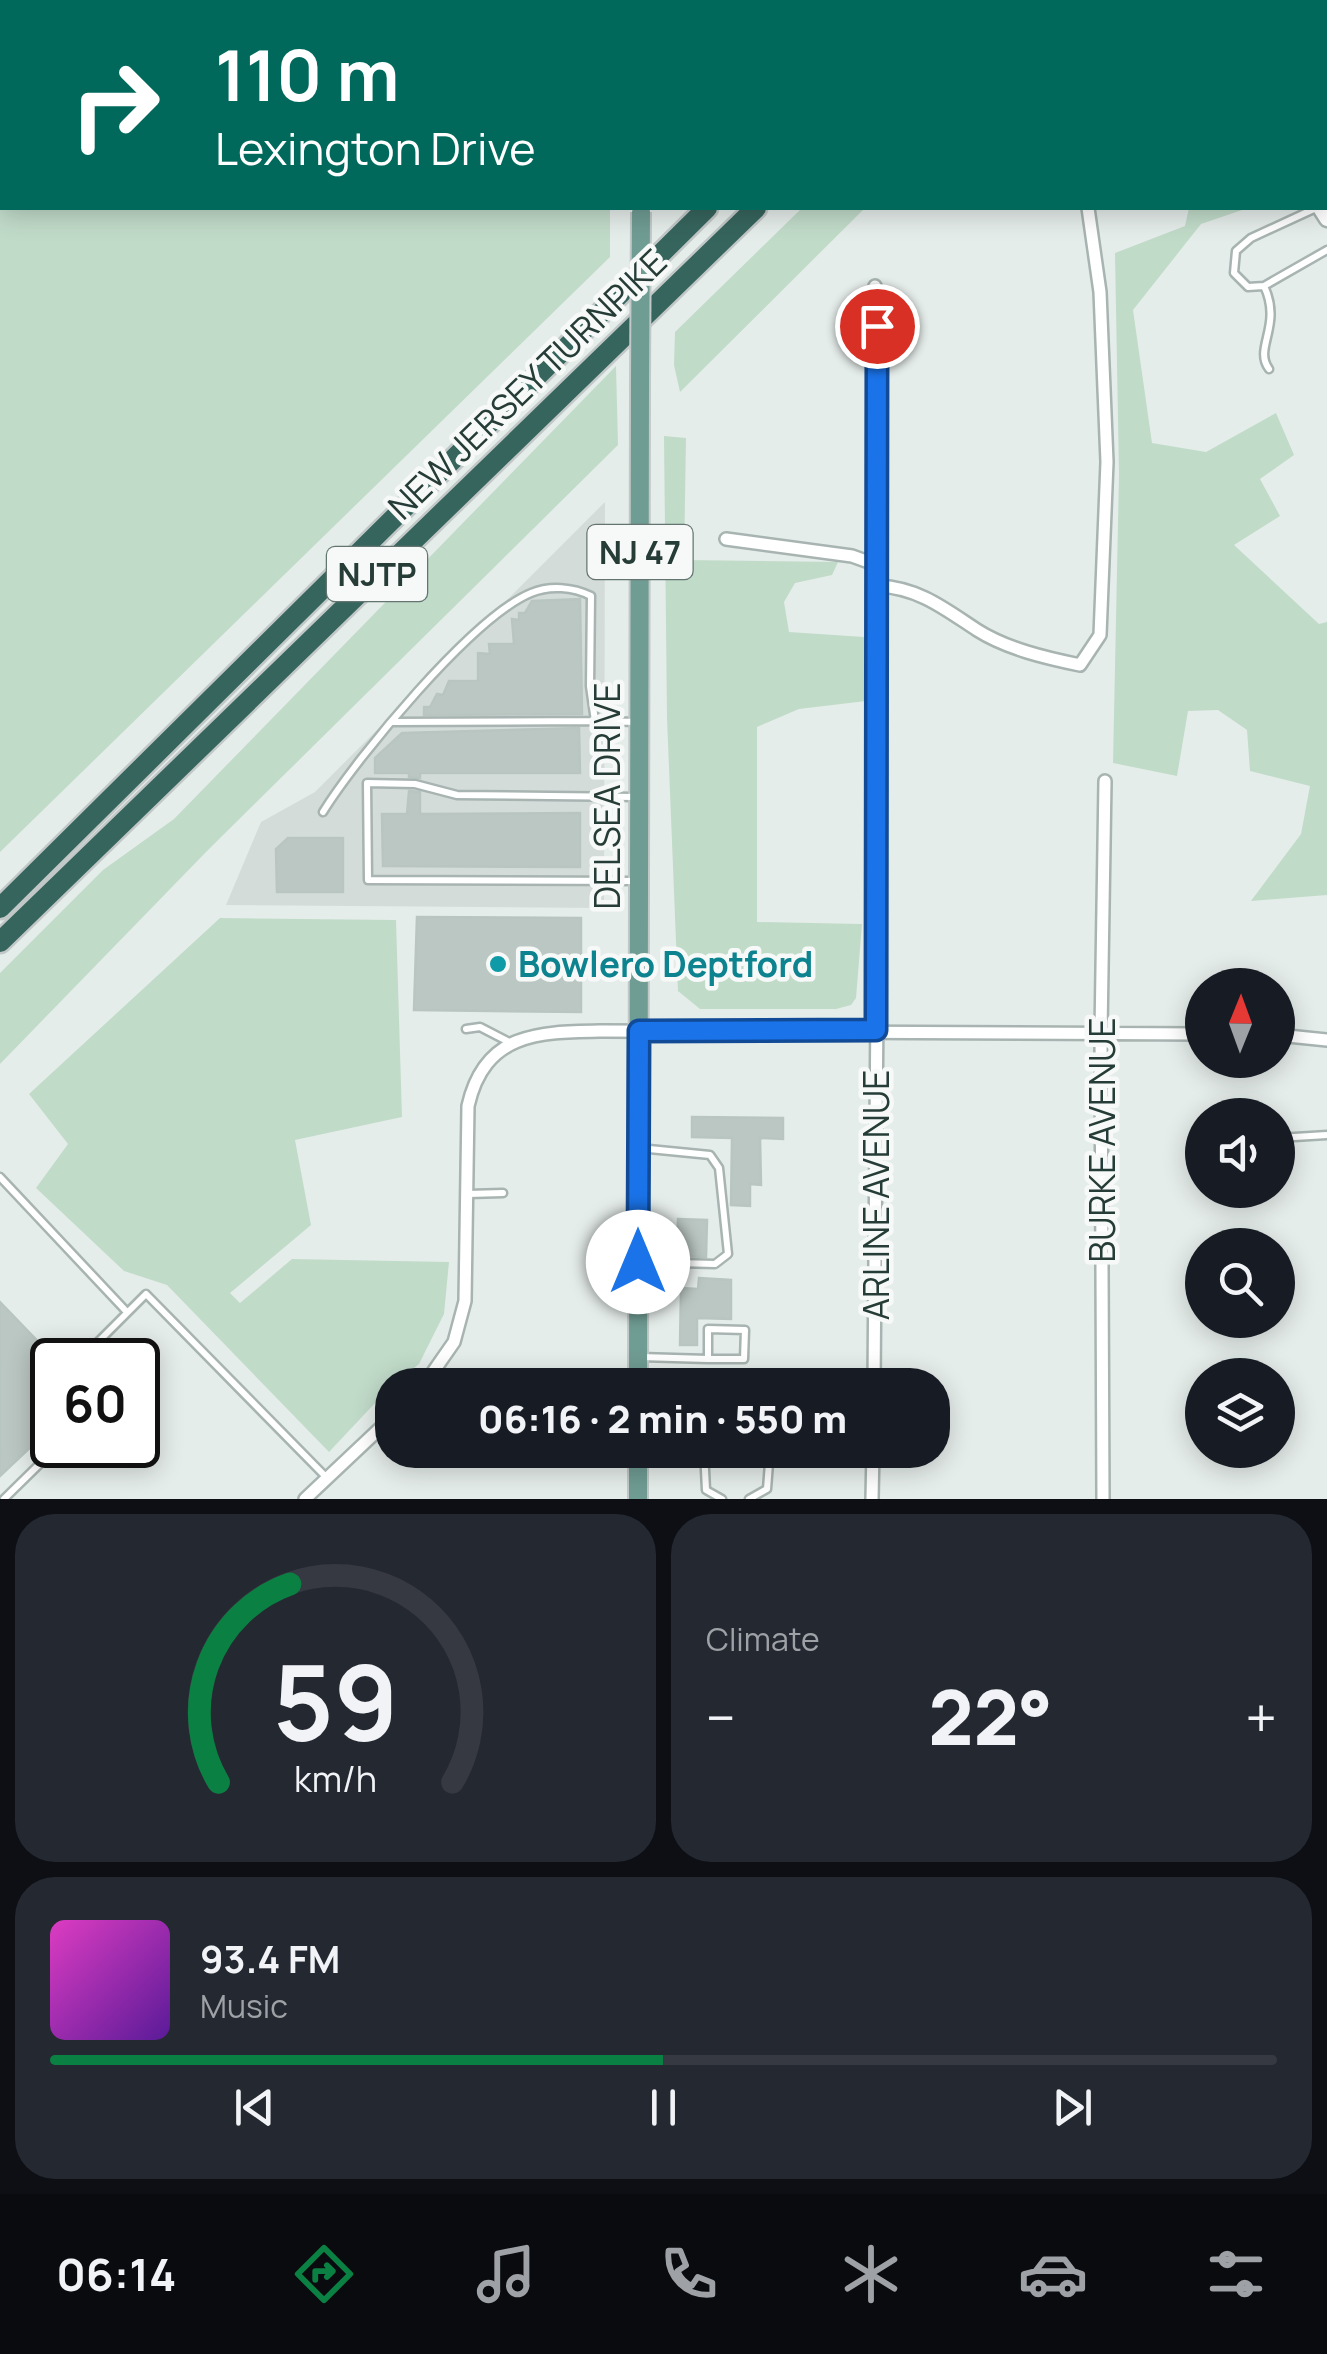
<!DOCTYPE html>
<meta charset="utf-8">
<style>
:root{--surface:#171b24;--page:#242831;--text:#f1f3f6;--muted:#9ea1a6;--line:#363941;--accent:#0b8043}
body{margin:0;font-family:Manrope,sans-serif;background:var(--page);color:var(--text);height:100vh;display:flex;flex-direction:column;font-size:38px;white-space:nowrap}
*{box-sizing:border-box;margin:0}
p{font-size:32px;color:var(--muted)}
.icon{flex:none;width:55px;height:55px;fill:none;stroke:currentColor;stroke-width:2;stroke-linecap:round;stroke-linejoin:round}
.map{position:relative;height:1499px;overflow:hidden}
.panel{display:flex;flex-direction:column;gap:15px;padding:15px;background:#0d0f14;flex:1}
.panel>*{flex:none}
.banner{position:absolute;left:0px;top:0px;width:1328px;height:210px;box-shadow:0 5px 25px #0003;background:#00695c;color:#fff;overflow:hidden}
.needle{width:65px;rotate:1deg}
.controls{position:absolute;left:1185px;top:968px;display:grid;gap:20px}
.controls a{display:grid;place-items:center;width:110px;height:110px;border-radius:50%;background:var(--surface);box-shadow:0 5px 25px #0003;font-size:50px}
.speed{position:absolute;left:30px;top:1338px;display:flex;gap:20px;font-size:50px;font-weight:700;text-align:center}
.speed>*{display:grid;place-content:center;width:130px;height:130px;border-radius:50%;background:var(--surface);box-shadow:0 5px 25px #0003;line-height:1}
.speed .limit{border:5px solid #111;border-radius:15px;background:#fff;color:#111}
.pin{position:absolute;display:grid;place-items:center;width:85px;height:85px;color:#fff;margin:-42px;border:5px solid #fff;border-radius:50%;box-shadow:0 2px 10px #0007}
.me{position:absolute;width:110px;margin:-55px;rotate:0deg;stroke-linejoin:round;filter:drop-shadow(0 0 8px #0008)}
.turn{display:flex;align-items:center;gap:35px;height:210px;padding:0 50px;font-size:45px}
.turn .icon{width:130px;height:130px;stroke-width:2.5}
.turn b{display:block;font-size:70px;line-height:85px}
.big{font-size:75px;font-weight:800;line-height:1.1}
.panel .tile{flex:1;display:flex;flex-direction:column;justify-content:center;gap:15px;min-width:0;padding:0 35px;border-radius:40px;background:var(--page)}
.panel .dial{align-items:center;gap:0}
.dial svg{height:260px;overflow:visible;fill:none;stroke:var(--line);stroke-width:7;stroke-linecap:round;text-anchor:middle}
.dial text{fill:var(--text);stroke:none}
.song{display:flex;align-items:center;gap:30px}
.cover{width:120px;height:120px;border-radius:15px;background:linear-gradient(135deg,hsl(310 70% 55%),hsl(270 70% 35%))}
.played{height:10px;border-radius:5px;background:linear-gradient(90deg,var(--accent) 50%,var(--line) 50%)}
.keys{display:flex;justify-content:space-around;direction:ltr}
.heat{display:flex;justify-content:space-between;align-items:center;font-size:55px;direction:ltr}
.panel .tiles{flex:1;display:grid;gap:15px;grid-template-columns:1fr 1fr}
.tile:last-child{grid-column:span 2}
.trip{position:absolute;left:375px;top:1368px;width:575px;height:100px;border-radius:40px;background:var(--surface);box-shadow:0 5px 25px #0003;font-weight:800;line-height:100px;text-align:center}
.dock{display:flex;height:160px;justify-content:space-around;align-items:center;background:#090b0e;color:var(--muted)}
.dock .icon{width:70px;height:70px}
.dock .selected{color:var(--accent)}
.dock b{font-size:45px;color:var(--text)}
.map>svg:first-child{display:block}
</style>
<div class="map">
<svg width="1327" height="1499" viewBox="0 0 1327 1499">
<rect width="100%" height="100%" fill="#e5edea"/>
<path fill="#d4dcd9" d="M605,502L604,908L226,905L261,822L315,792Z"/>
<path fill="#c1dbc9" d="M0,0H612L2,2V208H610V257L0,852Z
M802,208H865L680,392L674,365L675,332Z
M1189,208H1248L1201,224L1133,310L1152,443L1206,452L1276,413L1294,455L1260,479L1280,516L1234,545L1319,624L1327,622V895L1251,901L1301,834L1310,786L1250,771L1247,730L1218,710L1188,711L1177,776L1113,763L1119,475L1115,253L1185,226Z
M616,366L618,445L207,851L0,1064V973L103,870L174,819Z
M664,436L686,438L684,560L838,562L832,575L795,583L784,602L789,632L864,637L866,701L799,709L757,727V922L862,924L856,998L851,1005L836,1009H700L678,991L667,718Z
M220,918L396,920L402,1117L295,1140L311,1225L230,1293L240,1303L292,1259L449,1262L444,1314L419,1364L392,1385L329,1452L167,1285L124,1271L36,1188L68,1144L29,1094Z"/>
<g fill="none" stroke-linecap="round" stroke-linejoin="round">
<path stroke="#95bfca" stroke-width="4" d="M0,38H2"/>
</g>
<path fill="#bbc7c3" stroke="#b8c5c1" stroke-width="2.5" d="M580,599L582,714L424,715V707H430L437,694L443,695L449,681H478V653L490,654L489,644H514L512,619L519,620V613H525L532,601Z
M579,728L580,773H420V778L409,777V773H375V758L402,733Z
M409,791L420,792V814L580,813V867L383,866L382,814H407Z
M288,838H343V892H277L276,849Z
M417,917L581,918V1012L414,1010Z
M692,1117L783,1118V1139L760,1138L761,1185L750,1184V1206L731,1205L732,1138L692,1137Z
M678,1219L707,1220L706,1257L677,1256Z
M699,1278L731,1280V1319L697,1318V1345H680L681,1288L698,1289Z
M0,1302L52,1356V1381L30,1403L52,1427L0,1476Z"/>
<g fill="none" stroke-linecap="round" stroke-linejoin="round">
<g stroke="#a8b4b1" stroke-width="11">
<path id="service" d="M1316,208L1251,238L1236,251L1234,273L1248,287L1264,286L1327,250
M1264,286C1283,326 1253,348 1269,369
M392,722L595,721
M636,797L457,795L415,784L367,783L368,880L638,881
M323,812C357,757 473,617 531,593C550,585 573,587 591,596L590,686L595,721L638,722
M466,1029L480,1027L511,1043
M1278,1138L1327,1135
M639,1148L710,1155L719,1168L728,1254L715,1264L640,1262
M0,1177L126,1311
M468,1194L503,1193
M640,1357L708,1359V1329L745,1330L744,1359H708
M90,1360L97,1343L146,1294L326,1477
M704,1450L706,1490L722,1499
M4,1499L59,1445
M749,1499L767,1489L770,1450"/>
</g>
<g stroke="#a8b4b1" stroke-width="16">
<path id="minor" d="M726,539L852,556L877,565
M879,586C919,588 945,609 977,630C1007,649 1046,658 1080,665L1100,635L1107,462L1100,292L1088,208
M1278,1035L1327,1040
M424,1385L454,1342L465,1301L468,1106C485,1031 541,1032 604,1031L1202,1034
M874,1385L880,621L875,286
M305,1499L392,1417
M872,1499L873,1450
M1103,1499L1101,1032L1105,781"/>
</g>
<g stroke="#a8b4b1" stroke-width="19">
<path id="tertiary" d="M1218,2V0
M1320,208L1327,219"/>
</g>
<g stroke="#c2c8c7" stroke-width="22">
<path id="primary" d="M644,2V0
M638,1385L640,382
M638,1499V1450"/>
</g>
<g stroke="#c2c8c7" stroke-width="25">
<path id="motorway" d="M919,2L922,0
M967,2L969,0
M0,908L707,208
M0,942L756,208"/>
</g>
<use href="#service" stroke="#fff" stroke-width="6"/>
<use href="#minor" stroke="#fff" stroke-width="11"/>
<use href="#tertiary" stroke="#fff" stroke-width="14"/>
<use href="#primary" stroke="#6f9c93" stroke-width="18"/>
<use href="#motorway" stroke="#36655d" stroke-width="20"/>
<g stroke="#c2c8c7" stroke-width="22" stroke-linecap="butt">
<path id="primary-bridge" d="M640,382L641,212"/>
</g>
<use href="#primary-bridge" stroke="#6f9c93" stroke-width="18"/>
</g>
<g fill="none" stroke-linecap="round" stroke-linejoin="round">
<g stroke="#114b97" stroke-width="25">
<path id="route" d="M638,1262L639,1031L876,1030L877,326"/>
</g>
<use href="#route" stroke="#1a73e8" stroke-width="18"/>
</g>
<circle fill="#0f9aa8" stroke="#f6f9f8" stroke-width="4" cx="498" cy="964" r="10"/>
<g text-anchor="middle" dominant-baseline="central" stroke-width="9" stroke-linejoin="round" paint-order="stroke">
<g fill="#f6f9f8" stroke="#647571" stroke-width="2.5">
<rect x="587.5" y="525" width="105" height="54" rx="8"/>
<rect x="327" y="547" width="100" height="54" rx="8"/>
</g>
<g font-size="32" font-weight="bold" fill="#263c37">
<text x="640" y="552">NJ 47</text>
<text x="377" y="574">NJTP</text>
</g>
<g font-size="35" fill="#263c37" stroke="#f6f9f8">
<text transform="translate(527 384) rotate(-44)">NEW JERSEY TURNPIKE</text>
<text transform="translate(607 796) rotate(-90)">DELSEA DRIVE</text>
<text transform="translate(1102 1140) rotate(-90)">BURKE AVENUE</text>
<text transform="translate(876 1195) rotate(-90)">ARLINE AVENUE</text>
</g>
<g font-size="35" font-weight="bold" fill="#0d838f" stroke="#f6f9f8" text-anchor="start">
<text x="518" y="964">Bowlero Deptford</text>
</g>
</g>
</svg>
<div class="controls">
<a><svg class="needle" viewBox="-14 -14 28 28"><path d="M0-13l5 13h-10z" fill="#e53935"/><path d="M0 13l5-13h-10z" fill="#9ea1a6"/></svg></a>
<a><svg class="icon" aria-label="sound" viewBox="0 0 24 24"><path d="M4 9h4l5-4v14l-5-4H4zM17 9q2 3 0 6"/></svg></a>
<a><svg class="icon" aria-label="search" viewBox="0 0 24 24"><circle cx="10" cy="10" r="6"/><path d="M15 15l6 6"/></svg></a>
<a><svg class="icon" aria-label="layers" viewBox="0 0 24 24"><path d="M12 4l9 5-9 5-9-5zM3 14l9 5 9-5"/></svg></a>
</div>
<div class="speed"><div class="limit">60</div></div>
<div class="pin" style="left:877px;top:326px;background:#d93025"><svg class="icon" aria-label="arrive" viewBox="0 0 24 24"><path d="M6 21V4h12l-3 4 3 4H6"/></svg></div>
<svg class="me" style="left:638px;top:1262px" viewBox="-20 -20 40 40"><circle r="19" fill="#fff"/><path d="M0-13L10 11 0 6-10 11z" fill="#1a73e8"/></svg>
<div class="trip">06:16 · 2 min · 550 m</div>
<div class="banner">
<div class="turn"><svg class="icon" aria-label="right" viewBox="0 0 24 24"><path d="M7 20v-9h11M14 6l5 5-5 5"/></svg><div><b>110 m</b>Lexington Drive</div></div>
</div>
</div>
<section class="panel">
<div class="tiles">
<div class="tile dial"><svg viewBox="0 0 100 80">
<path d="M14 69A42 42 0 1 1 86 69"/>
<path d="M14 69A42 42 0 0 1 36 8" stroke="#0b8043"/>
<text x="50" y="56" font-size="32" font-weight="700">59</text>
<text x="50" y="72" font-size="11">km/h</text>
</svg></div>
<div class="tile"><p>Climate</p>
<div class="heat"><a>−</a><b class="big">22°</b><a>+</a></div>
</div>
<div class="tile">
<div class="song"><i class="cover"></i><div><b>93.4 FM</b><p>Music</p></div></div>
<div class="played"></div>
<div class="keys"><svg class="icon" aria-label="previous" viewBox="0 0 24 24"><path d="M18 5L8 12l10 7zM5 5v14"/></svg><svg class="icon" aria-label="pause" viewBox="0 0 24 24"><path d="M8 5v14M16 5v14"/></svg><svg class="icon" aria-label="next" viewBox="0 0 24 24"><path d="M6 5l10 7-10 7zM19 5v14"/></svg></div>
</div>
</div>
</section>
<nav class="dock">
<b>06:14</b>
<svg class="icon selected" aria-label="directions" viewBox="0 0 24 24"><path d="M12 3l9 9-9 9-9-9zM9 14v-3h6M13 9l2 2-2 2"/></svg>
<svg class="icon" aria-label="music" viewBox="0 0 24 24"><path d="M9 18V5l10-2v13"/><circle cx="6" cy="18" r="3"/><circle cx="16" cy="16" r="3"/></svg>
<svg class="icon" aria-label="phone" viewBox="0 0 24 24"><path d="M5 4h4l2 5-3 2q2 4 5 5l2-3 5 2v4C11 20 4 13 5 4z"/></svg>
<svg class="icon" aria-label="climate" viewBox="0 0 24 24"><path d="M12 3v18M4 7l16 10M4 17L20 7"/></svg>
<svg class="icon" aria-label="car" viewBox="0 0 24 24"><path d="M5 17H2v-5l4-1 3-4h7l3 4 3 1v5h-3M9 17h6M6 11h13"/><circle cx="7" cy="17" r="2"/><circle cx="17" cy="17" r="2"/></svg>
<svg class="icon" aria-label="filters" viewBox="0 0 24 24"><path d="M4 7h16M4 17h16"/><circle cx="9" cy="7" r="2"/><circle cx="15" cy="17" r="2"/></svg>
</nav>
